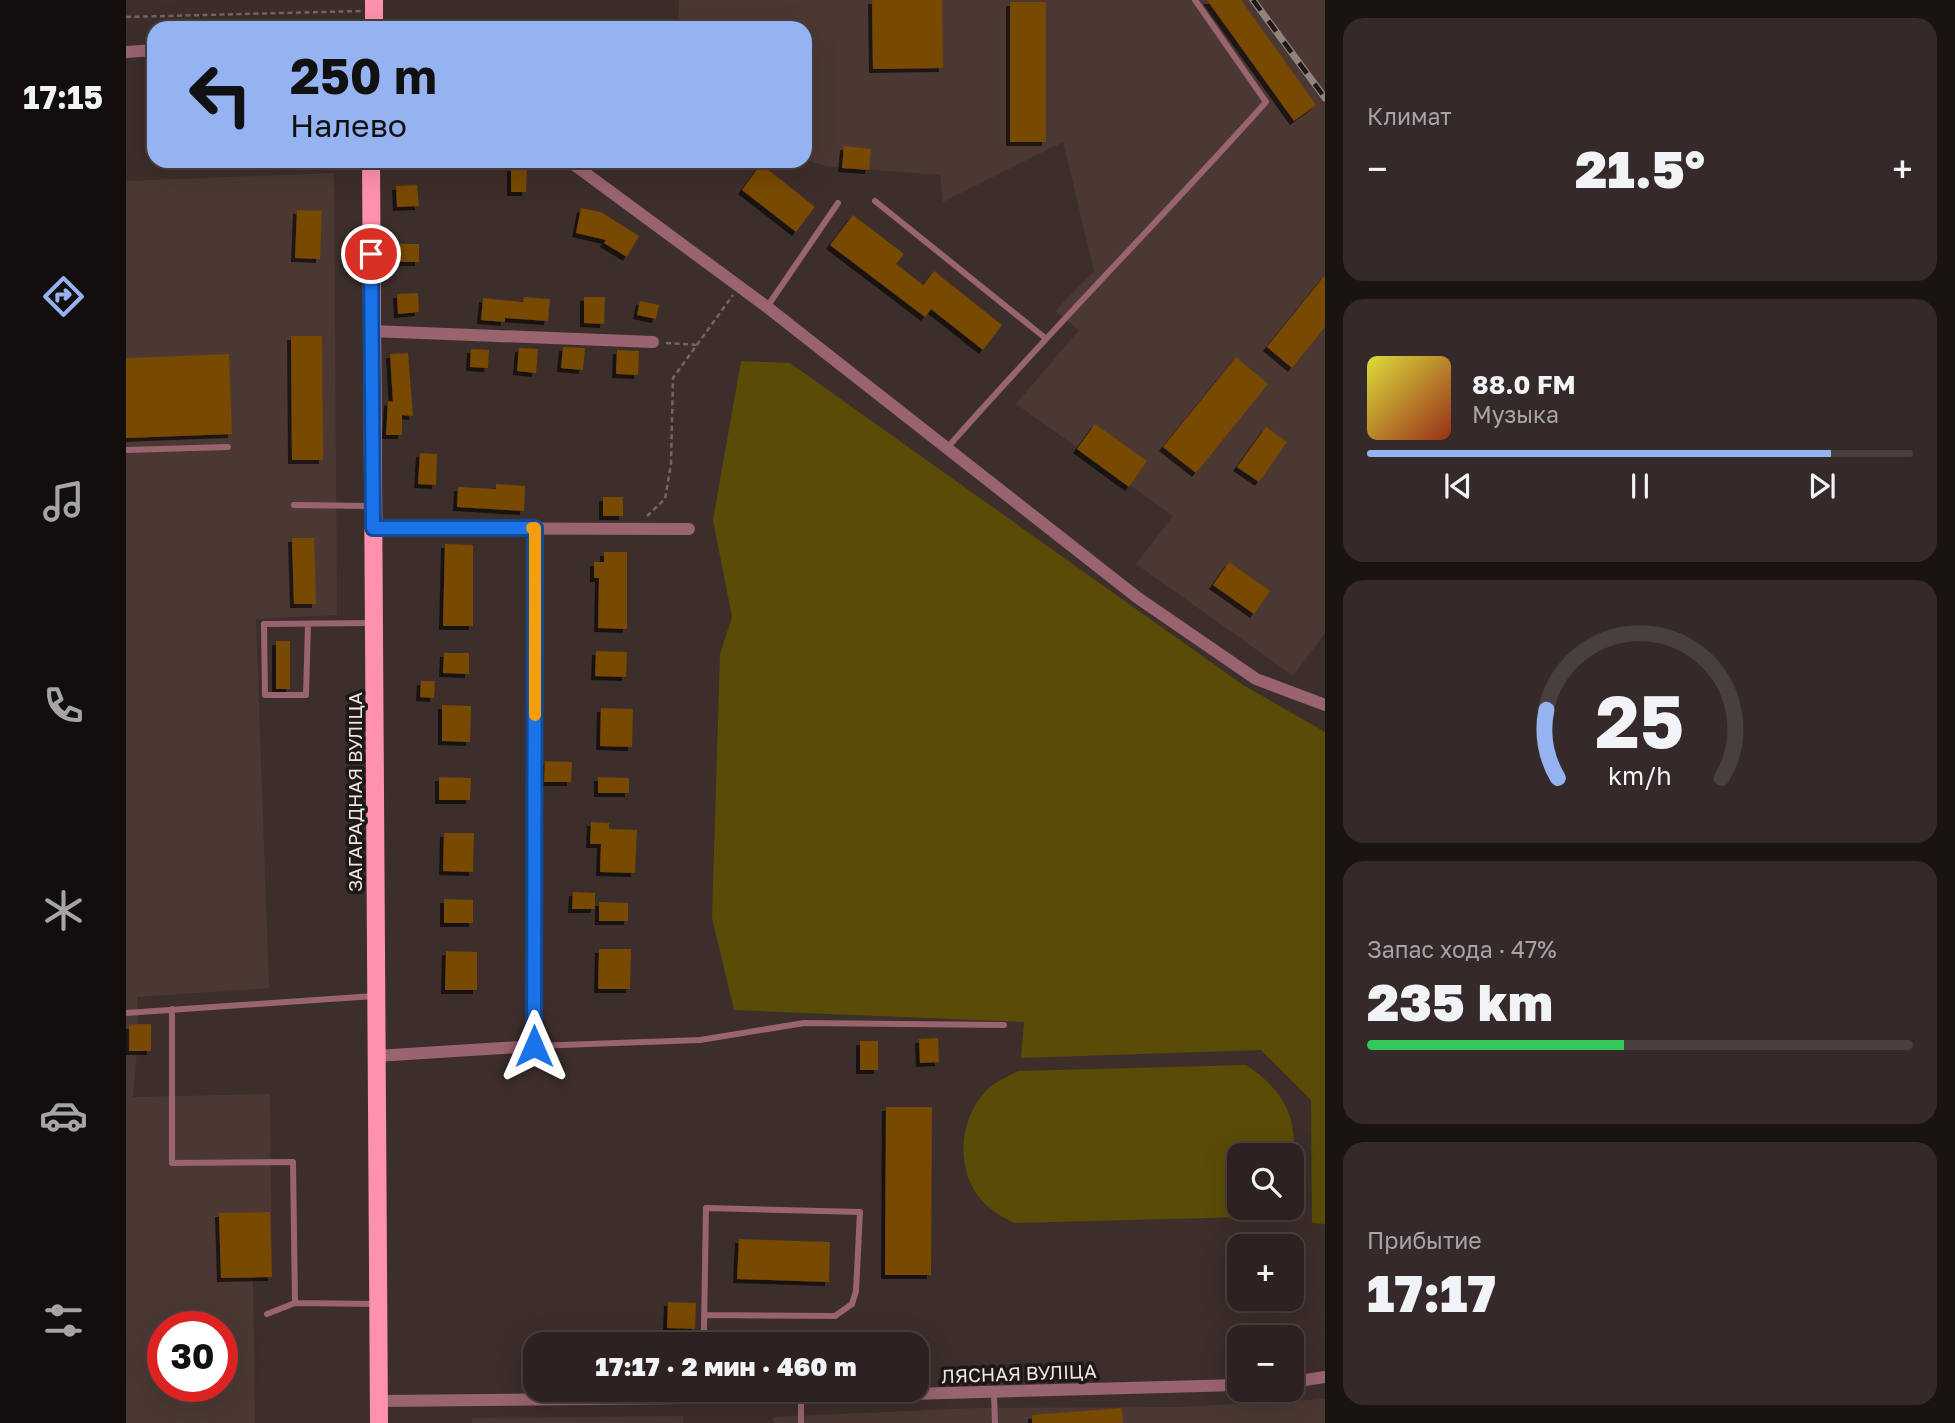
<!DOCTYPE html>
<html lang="ru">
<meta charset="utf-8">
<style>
:root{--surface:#2d2220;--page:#352a29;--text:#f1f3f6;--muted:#a7a4a5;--line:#483f3e;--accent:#95b2f1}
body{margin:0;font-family:"Golos Text",sans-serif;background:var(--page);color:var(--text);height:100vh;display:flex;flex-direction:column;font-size:26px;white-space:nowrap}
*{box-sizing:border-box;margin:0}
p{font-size:23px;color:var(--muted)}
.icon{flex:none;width:38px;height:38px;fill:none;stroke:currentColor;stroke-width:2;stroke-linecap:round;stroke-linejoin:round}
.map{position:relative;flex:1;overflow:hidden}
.drawer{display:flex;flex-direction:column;gap:18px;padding:18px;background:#191312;width:630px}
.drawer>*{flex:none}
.hud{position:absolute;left:21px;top:21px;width:665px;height:147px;border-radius:21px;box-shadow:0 7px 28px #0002,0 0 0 2px var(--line);background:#95b2f1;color:#111;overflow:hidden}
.fabs{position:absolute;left:1101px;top:1143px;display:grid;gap:14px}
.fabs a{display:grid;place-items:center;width:77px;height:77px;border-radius:14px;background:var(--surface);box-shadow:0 7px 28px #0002,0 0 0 2px var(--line);font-size:35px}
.speed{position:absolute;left:21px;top:1311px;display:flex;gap:14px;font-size:35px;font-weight:700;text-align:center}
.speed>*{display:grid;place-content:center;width:91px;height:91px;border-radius:50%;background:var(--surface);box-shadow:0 7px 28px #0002,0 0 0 2px var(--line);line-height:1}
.speed .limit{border:10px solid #d22;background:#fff;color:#111}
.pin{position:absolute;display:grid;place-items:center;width:60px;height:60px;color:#fff;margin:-30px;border:4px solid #fff;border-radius:50%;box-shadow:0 2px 7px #0007}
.me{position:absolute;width:77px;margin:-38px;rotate:0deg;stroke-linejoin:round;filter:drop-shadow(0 0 5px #0008)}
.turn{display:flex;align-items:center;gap:24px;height:147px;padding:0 28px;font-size:32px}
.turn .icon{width:91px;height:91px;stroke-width:2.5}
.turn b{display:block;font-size:49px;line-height:60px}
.big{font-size:52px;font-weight:800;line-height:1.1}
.drawer .card{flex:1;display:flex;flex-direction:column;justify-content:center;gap:10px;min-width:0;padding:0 24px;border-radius:21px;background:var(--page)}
.drawer .dial{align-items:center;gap:0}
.dial svg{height:182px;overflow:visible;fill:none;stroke:var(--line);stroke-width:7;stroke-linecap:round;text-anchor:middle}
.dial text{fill:var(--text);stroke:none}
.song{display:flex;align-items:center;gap:21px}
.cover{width:84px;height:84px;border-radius:10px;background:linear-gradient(135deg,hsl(60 70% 55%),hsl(10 70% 35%))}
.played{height:7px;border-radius:4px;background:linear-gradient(90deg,var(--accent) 85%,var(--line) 85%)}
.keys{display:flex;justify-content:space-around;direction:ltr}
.heat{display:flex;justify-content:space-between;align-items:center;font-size:38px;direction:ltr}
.charge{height:10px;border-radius:5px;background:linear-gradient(90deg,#34c759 47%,var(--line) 0)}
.trip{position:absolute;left:397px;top:1332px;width:406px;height:70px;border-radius:21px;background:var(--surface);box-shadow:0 7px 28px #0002,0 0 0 2px var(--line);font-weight:800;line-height:70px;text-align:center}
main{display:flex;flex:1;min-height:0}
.dock{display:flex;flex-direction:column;width:126px;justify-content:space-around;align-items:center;background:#120e0d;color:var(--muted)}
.dock .icon{width:49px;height:49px}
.dock .selected{color:var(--accent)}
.dock b{font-size:32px;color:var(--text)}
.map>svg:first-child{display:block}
</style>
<main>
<nav class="dock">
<b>17:15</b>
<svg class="icon selected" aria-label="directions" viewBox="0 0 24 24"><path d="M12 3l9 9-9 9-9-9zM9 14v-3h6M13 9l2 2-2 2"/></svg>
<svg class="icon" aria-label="music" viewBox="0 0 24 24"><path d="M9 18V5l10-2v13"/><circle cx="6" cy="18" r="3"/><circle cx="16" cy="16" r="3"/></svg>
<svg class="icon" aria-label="phone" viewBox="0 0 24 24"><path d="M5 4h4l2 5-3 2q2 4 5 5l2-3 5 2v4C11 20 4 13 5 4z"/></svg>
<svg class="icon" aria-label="climate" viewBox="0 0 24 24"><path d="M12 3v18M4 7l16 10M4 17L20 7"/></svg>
<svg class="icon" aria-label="car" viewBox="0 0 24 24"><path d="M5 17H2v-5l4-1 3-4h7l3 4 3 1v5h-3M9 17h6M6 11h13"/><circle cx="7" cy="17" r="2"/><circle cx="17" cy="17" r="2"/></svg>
<svg class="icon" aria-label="filters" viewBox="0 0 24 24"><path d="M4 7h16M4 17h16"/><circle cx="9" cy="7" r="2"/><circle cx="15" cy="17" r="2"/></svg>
</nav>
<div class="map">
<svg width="1199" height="1423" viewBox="0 0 1199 1423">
<defs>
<filter id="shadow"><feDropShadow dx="-4" dy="4" stdDeviation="0" flood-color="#0009"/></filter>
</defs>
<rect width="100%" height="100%" fill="#3c2e2a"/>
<path fill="#4b3832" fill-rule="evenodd" d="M553,0H1199V633L1167,676L1010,564L1047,516L890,404L953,330L929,311L968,271L937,142L817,202L814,175L701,166L679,160V28H552Z
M208,173L211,615L130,619L143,988L11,997L12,1024H25V1051L11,1052L7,1097L144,1094L146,1277L127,1278L129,1423H0V181ZM37,1326H96V1386H37Z
M1199,1399V1423H648L647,1417L851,1408L1055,1407Z
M557,1416V1423H346V1418Z"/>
<path fill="#5a4c07" d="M615,361L664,363L1117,685L1199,732V1224L1186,1223L1185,1100L1135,1050L895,1058L898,1022L608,1010L586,918L594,654L606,617L587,520Z
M1120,1065C1154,1087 1174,1117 1166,1158V1155H1113V1208H1133L1118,1217L888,1223C873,1215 859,1207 850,1193C829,1161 835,1113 864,1087C871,1081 883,1076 892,1071Z"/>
<path fill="#784806" filter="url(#shadow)" d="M746,0H816L817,68L747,69Z
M1081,0H1115L1190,105L1168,121Z
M884,2H920V142H884Z
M718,146L745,149L743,170L716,168Z
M635,164L689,207L670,232L616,190Z
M385,167L401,168L400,192H385Z
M291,185L293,206L271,207L270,186Z
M455,208L475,212L513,236L501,257L478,243L480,240L450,233Z
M171,210L196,211L194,259L169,258Z
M727,215L778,254L770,264L797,285L808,271L876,325L857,350L805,309L799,317L704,245Z
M274,244H293V262H274Z
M1199,275V327L1166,368L1141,347Z
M292,293L293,312L272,314L271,294Z
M398,297L424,299L422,321L379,318V322L355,320L357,298L397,302Z
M458,297H479L478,324L458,323Z
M514,301L533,305L530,319L511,315Z
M165,336H196L197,460H166Z
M437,347L459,348L457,370L435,368Z
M393,348L412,349L410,373L391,371Z
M345,349L363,350L362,368L344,367Z
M491,350L513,351L512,375L490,374Z
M282,353L287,416L276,415V435H260L262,401L267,402L264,354Z
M103,354L106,434L0,438V358Z
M1110,357L1142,384L1070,473L1037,447Z
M969,424L1021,461L1003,487L951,449Z
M1140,427L1161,442L1133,482L1111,467Z
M294,453L311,454L310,485L292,484Z
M370,484L399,486L398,511L331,507L332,487L370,489Z
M477,497H497V516H477Z
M166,538H188L190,604H168Z
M319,544L347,545V626H317Z
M478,552H501V629L472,628L473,578H468V562H478Z
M1103,562L1144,591L1128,614L1087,585Z
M150,641H164V689H150Z
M470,651L501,652L500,677L469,676Z
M318,653H343V674L317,673Z
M295,681H309L308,698L294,697Z
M316,705L345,706L344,742L316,741Z
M475,708L507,709L506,747L474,746Z
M419,761L446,762L445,782H418Z
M313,777L345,778L344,800H313Z
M472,777L503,778V793H472Z
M465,822L483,823V829L511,830L509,873L474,872L475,844H464Z
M318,833H348L347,872L317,871Z
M447,892L469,893V909H446Z
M318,899L347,900V923H318Z
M473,902L502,903V921H473Z
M473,949H505L504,989H472Z
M320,951L351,952V990H319Z
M25,1024V1051H3V1025Z
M812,1038L813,1062L794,1063L793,1039Z
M734,1041H752V1070H734Z
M760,1107H806L805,1275H759Z
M144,1212L146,1277L95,1278L93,1213Z
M613,1239L704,1242L703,1282L611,1279Z
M542,1302L570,1303L569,1329L541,1328Z
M996,1408L997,1423H906V1415Z"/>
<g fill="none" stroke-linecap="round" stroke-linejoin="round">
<path stroke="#736662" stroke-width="2.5" stroke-dasharray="5 3.5" stroke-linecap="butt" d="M0,17L235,11
M540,343L572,345
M521,516L539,499L545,464L547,378L607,295"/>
<path stroke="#99636f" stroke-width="6" d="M749,201L918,337
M641,307L712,203
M821,448C925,330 1035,219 1140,102L1069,0
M0,450L102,447
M168,505L244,506
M182,625L180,695H139L138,624L246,623
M46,1009V1163L167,1162L169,1303
M0,1013L248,996
M408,1046L574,1040L678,1023L878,1025
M141,1314L169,1303L252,1304
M578,1344V1329L580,1208L734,1212L730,1291L726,1304L709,1316L578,1315
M868,1393L869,1423
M675,1397V1423"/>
<path stroke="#99636f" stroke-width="12" d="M0,52L28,50
M443,161L641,307L1012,598L1130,679L1199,705
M245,331L527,342
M247,528L563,529
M250,1056L408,1046L409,528
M1166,1382L1199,1377
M253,1401L675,1397L1113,1385"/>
<path stroke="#fe91ac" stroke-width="18" d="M248,28V0
M245,161L253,1423"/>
<g stroke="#8f8380" stroke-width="7">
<path id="rail" d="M1127,0L1199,98"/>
</g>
<use href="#rail" stroke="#1e1816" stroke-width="4.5" stroke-dasharray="13" stroke-linecap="butt"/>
</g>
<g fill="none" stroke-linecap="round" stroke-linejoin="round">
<g stroke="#114b97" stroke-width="18">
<path id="route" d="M245,254L247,528H409L408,1046"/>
</g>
<use href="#route" stroke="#1a73e8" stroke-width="12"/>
<path stroke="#f59e0b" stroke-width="12" d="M406,528H409V715"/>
</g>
<g text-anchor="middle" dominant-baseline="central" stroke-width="7" stroke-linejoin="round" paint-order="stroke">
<g font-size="19" fill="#efe5e3" stroke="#1e1816">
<text transform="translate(228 792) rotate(-90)">ЗАГАРАДНАЯ ВУЛІЦА</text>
<text transform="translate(893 1373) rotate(-2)">ЛЯСНАЯ ВУЛІЦА</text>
</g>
</g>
</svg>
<div class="fabs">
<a><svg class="icon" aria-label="search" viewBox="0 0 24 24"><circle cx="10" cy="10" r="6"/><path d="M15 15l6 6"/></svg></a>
<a>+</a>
<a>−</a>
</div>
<div class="speed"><div class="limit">30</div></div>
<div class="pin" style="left:245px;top:254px;background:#d93025"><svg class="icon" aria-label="arrive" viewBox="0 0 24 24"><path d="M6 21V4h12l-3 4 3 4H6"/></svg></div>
<svg class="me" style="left:408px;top:1046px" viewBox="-20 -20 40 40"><path d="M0-17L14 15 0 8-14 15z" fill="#1a73e8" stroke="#fff" stroke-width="4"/></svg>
<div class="trip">17:17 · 2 мин · 460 m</div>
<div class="hud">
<div class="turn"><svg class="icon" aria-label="left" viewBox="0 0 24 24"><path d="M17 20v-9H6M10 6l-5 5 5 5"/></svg><div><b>250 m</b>Налево</div></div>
</div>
</div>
<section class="drawer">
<div class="card"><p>Климат</p>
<div class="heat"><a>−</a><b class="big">21.5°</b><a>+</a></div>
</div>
<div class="card">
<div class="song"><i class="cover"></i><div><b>88.0 FM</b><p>Музыка</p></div></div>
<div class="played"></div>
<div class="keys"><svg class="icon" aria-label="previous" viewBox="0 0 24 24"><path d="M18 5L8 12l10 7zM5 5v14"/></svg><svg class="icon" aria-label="pause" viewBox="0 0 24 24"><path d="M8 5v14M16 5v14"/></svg><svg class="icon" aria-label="next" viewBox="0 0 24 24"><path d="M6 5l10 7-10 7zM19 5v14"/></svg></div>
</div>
<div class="card dial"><svg viewBox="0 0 100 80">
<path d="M14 69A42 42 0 1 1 86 69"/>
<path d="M14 69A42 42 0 0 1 9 39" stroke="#95b2f1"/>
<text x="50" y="56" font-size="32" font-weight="700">25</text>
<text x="50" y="72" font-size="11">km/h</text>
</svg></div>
<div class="card"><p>Запас хода · 47%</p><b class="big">235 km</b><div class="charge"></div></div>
<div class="card"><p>Прибытие</p><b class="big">17:17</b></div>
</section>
</main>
